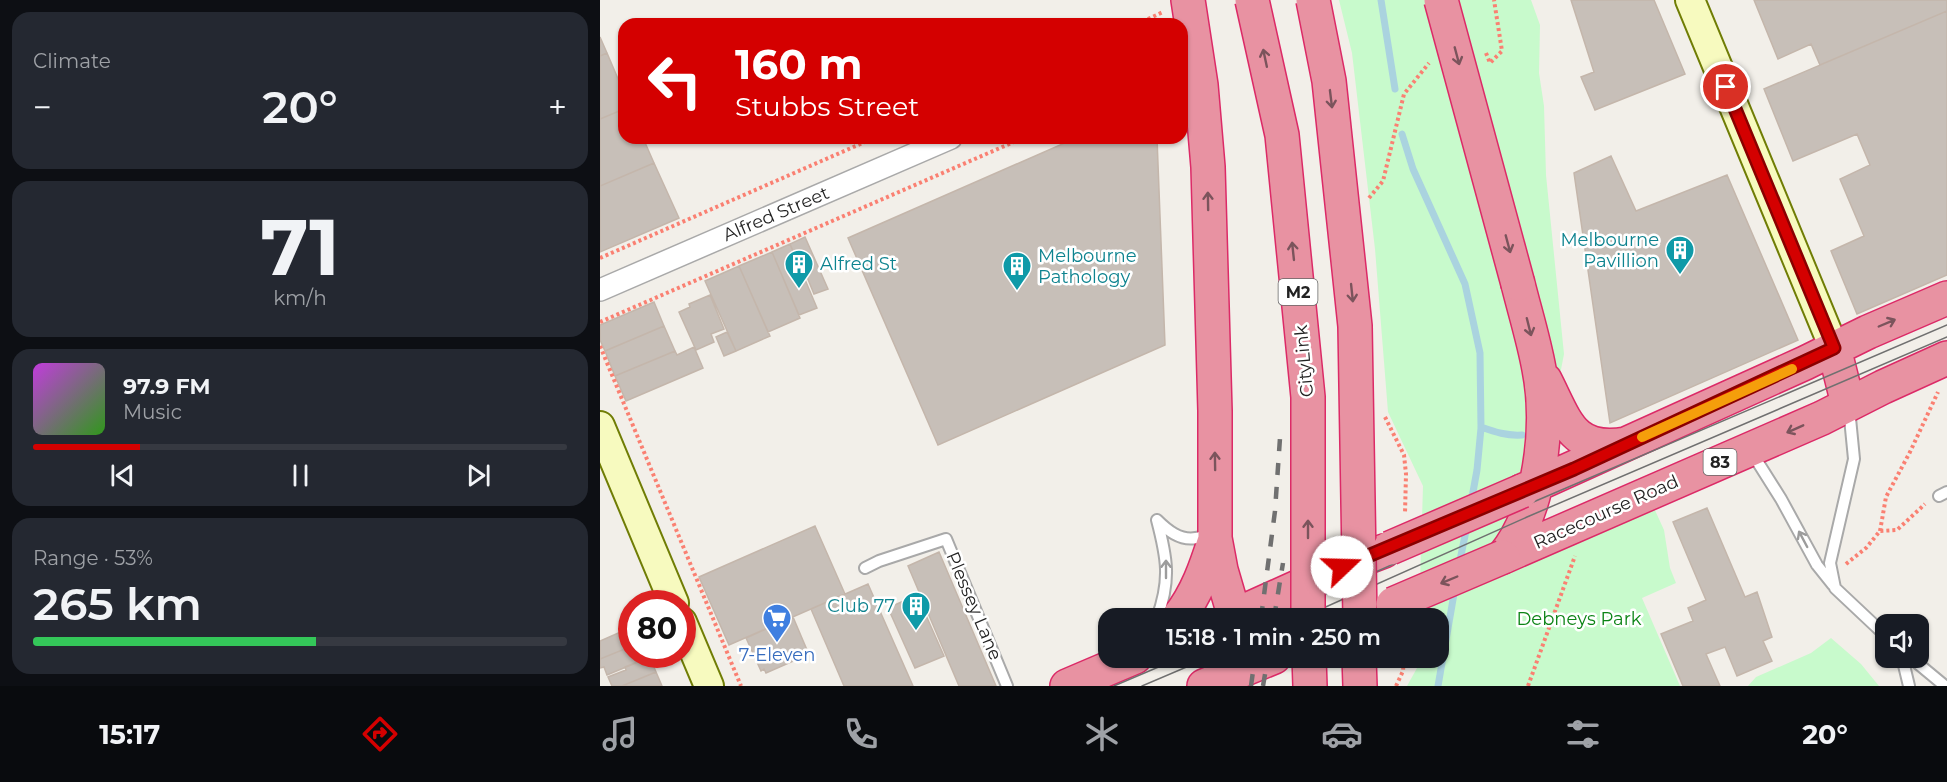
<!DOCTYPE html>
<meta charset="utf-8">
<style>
:root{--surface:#171b24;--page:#242831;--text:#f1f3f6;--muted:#9ea1a6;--line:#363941;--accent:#d40000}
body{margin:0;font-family:Montserrat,sans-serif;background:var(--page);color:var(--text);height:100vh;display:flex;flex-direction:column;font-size:22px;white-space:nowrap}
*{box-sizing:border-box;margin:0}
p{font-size:20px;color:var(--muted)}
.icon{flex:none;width:33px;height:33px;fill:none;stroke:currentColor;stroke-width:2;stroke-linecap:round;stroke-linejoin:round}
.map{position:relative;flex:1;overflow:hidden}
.sheet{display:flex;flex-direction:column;gap:12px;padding:12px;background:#0d0f14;width:600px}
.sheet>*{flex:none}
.top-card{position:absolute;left:18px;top:18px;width:570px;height:126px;border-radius:18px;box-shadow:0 2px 4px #0004;background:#d40000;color:#fff;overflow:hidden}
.buttons{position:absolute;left:1275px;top:614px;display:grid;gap:12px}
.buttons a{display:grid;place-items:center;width:54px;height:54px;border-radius:12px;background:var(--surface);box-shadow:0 2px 4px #0004;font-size:30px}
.speed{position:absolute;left:18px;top:590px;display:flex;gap:12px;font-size:30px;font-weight:700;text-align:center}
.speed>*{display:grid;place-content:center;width:78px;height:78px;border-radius:50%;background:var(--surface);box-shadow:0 2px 4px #0004;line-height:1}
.speed .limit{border:9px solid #d22;background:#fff;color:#111}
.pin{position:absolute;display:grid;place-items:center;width:51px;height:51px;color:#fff;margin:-26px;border:3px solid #fff;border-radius:50%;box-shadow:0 2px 6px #0007}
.me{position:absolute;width:66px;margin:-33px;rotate:69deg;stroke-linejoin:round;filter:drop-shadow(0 0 4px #0008)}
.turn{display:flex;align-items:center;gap:21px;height:126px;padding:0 18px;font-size:27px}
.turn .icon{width:78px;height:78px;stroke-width:2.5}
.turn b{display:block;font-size:42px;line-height:51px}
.big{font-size:45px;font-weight:600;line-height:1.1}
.sheet .widget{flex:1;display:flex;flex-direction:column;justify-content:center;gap:9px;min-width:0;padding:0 21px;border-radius:18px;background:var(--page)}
.sheet .dial{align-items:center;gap:0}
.dial b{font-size:78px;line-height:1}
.song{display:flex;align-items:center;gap:18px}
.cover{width:72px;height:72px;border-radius:9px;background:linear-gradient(135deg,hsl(290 70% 55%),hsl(110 70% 35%))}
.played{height:6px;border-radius:3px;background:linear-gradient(90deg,var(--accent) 20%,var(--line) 20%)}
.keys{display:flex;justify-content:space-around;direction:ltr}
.heat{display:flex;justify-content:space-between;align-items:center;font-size:33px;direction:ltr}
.charge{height:9px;border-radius:4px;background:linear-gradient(90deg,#34c759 53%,var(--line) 0)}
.trip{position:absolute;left:498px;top:608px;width:351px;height:60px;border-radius:18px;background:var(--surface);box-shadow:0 2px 4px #0004;font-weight:600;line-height:60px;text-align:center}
.dock{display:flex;height:96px;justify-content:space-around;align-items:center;background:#090b0e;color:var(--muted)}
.dock .icon{width:42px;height:42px}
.dock .active{color:var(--accent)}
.dock b{font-size:27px;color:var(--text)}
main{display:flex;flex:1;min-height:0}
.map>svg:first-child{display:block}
</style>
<main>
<section class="sheet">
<div class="widget"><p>Climate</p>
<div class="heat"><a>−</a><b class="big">20°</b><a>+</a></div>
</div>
<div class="widget dial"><b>71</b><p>km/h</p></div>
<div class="widget">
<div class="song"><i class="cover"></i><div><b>97.9 FM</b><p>Music</p></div></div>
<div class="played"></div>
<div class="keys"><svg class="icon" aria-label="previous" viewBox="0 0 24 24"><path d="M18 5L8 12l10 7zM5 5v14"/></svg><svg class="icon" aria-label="pause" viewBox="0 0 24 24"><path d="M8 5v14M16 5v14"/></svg><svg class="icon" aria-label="next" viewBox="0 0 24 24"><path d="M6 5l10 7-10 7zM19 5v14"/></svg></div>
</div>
<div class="widget"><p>Range · 53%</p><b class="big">265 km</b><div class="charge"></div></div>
</section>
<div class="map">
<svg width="1347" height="686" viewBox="0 0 1347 686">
<rect width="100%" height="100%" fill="#f2efe9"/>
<path fill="#c8facc" d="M739,0H931L940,25L939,73L944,106L946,175L964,354L923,567L1054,508L1064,530L1070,568L1076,583L1042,598L1080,686H807L817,668V657H838V618H819L823,486L788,412L775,249L752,53Z
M1231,638L1261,664L1279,686H1148L1156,677L1211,653Z"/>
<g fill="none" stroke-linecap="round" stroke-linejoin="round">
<path stroke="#aad3df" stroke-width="7" d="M781,0L795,89
M802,134L813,169L865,284L880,353L881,428L877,470L871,503
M881,427C895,432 907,436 922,435
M859,565L867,526
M838,686L855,588"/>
</g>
<path fill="#c7bfb8" stroke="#c4b6ab" stroke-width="1.5" d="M971,0H1054L1085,74L995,110L981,77L994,72Z
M1154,0H1347V11L1220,65L1211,44L1178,59Z
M1347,11V275L1257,314L1231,251L1264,236L1240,179L1270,165L1257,134L1193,161L1164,89Z
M0,37L7,53L0,56Z
M7,53L24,93V109L0,119V56Z
M24,109V138H43L54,163L0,186V119Z
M476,138H557L565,345L338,445L248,238Z
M1011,156L1036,211L1127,175L1198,340L1010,423L974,173Z
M54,163L79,218L0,252V186Z
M205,237L228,289L214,294L205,272H202L190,244Z
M190,244L217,308L199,315L172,252Z
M172,252L200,318L168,332L139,266Z
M139,266L170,336L136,351L105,281Z
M110,295L124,329L111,334L114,342L96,350L79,312L90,307L89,304Z
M54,302L64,326L5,351L0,340V325Z
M64,326L75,351L15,376L5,351Z
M127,332L136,351L124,356L116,337Z
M94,347L103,368L26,401L15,376L75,351L77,355Z
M1107,508L1145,597L1157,592L1172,637L1163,641L1172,661L1137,676L1125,647L1106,654L1120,686H1083L1061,634L1093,621L1088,608L1106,600L1073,522Z
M215,526L245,594L129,645L99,577Z
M339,552L396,686H359L308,566Z
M268,584L313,686H244L211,609Z
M317,595L344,656L315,668L288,608Z
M193,617L207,650L203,652L205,656L166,673L164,669L161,671L146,638Z
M32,627V646L0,659V641Z
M32,646V654H49L50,657L7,675L4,667L0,668V659Z
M50,657L56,672L22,686H12L8,677L26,670L25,667Z
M56,672L62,686H22Z"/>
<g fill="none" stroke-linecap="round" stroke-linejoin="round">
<g stroke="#a9a9a9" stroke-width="14">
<path id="lane" d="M1249,408L1254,459L1230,563L1235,588L1286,636
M1152,453L1181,499L1217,565L1233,585
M1339,496L1347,492
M557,520C567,558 571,580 557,618
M557,520C567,530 580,541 596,538C601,537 604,535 610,535
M265,568L279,561L346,539L407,686
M1302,657L1309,686
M1310,657L1345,686"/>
</g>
<g stroke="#a9a9a9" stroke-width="24">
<path id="street" d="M0,290L351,138"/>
</g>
<g stroke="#707d05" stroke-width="32">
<path id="secondary" d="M1090,0L1234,348
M0,426L74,603
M82,622L109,686"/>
</g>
<g stroke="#dc2a67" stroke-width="36">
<path id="highway" d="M588,0L601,85L608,167L615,411V538L621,570L635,618
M1234,348L1248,404
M945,380C966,421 972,453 1026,444
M922,491L1205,363L1268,332L1347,298
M903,557L1222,418L1283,387L1347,358
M903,557C941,512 950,425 939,369C934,341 925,312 918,284
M578,618C597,594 606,567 615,539
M629,618L742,567L784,551
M709,657L710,686
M759,657L760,686
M467,686L535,657
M604,686L674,657"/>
</g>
<path stroke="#fa8072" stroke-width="4" stroke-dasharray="3 3" stroke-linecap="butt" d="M537,24L563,12
M886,53L890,63L902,51L894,0
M769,198L783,181L804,94L829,63
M0,258L274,138
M0,322L423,138
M0,346L141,686
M785,417L804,455L806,474L805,513
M1280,531L1286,497L1310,452L1338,392
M1246,564L1266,548L1280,531L1297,530L1325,504
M796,686L803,671L804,657
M928,686L975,556"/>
<use href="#lane" stroke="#fff" stroke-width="10"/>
<use href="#street" stroke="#fff" stroke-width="21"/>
<use href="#secondary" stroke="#f7fabf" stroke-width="28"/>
<use href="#highway" stroke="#e892a2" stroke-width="33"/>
<path stroke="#707070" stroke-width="1.5" d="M672,618L931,503L1347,325
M701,618L927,517L1347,337
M514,686L582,657
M542,686L610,657"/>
<path stroke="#707070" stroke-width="4.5" stroke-dasharray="12 12" stroke-linecap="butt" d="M661,618L675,511L680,438
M674,618L683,563
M651,686L655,657
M663,686L668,657"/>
<g stroke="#dc2a67" stroke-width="36" stroke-linecap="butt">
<path id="highway-bridge" d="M652,0L682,135L708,397V618
M713,0L729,81L755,326L760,618
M841,0L918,284
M790,548L922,491
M793,604L903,557"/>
</g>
<use href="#highway-bridge" stroke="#e892a2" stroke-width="33"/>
</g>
<defs><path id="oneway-shaft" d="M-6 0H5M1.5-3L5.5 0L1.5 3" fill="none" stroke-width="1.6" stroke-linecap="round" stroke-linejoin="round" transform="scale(1.5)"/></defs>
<g stroke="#7b545c">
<use href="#oneway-shaft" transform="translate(857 56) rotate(75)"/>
<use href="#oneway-shaft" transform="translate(665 58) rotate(-102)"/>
<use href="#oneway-shaft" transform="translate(731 99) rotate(83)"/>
<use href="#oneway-shaft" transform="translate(608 201) rotate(-91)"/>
<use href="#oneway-shaft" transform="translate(908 244) rotate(75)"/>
<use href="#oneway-shaft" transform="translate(693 251) rotate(-96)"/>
<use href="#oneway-shaft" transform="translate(752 293) rotate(84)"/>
<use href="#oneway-shaft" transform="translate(1287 323) rotate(-23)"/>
<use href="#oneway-shaft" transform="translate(929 327) rotate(76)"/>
<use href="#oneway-shaft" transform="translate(1195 429) rotate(156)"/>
<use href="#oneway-shaft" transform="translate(615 461) rotate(-91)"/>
<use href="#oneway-shaft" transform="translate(708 529) rotate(-90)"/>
<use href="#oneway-shaft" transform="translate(849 580) rotate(157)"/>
</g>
<g stroke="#9c9c9c">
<use href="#oneway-shaft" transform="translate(1203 539) rotate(-118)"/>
<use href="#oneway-shaft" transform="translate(566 569) rotate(-90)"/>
</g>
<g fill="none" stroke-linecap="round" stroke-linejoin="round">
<g stroke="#8a0000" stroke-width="15">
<path id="route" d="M742,567L974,469L1234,348L1126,87"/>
</g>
<use href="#route" stroke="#d40000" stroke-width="10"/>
<path stroke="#f59e0b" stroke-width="10" d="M1042,437L1192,369"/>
</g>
<defs>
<g id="building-pin" transform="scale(1.5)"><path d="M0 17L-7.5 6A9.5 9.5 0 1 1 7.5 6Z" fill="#0f9aa8" stroke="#fff"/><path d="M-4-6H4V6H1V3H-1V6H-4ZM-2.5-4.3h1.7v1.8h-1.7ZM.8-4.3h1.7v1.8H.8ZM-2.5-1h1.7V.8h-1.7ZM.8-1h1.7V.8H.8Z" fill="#fff"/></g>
<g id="supermarket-pin" transform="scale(1.5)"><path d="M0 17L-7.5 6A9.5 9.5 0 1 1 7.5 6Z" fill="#3f7fe0" stroke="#fff"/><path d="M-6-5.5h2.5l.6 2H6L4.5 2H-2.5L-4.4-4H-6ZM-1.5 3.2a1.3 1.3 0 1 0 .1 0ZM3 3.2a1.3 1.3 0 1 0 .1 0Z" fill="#fff"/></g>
</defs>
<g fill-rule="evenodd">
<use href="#building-pin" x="1080" y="250"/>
<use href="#building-pin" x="199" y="264"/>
<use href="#building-pin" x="417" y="266"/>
<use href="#building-pin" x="316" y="606"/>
<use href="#supermarket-pin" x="177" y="618"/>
</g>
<g text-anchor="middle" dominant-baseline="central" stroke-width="5" stroke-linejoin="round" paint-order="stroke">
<g fill="#fff" stroke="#646464" stroke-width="1.5">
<rect x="678.5" y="279" width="39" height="26" rx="4.5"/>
<rect x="1103.5" y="449" width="33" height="26" rx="4.5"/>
</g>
<g font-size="16" font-weight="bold" fill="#222">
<text x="698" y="292">M2</text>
<text x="1120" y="462">83</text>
</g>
<g font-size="18" fill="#222" stroke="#fff">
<text transform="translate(176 214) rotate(-23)">Alfred Street</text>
<text transform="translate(704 361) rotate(-95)">CityLink</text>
<text transform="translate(1006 512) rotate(-24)">Racecourse Road</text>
<text transform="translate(374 606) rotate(67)">Plessey Lane</text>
</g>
<g font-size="18" fill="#0d838f" stroke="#fff" text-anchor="end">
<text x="1059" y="240">Melbourne<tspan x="1059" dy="21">Pavillion</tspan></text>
<text x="438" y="256" text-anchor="start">Melbourne<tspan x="438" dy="21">Pathology</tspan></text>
<text x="220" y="264" text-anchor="start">Alfred St</text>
<text x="295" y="606">Club 77</text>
</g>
<g font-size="18" fill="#0c8416" stroke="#fff">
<text x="979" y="619">Debneys Park</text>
</g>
<g font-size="18" fill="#366cbe" stroke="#fff">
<text x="177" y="655">7-Eleven</text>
</g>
</g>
</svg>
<div class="buttons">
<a><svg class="icon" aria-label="sound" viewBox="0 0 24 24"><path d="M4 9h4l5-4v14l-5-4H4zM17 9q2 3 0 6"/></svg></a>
</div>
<div class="speed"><div class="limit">80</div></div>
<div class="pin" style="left:1126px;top:87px;background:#d93025"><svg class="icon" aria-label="arrive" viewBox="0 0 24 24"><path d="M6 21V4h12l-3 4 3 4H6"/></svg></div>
<svg class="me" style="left:742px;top:567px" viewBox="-20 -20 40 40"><circle r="19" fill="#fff"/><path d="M0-13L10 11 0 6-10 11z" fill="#d40000"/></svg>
<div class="trip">15:18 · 1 min · 250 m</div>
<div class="top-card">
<div class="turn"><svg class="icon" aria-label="left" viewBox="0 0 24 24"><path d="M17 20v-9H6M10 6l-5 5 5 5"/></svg><div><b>160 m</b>Stubbs Street</div></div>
</div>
</div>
</main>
<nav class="dock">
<b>15:17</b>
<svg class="icon active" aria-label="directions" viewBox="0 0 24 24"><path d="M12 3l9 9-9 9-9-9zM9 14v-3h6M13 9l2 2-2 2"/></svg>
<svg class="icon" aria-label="music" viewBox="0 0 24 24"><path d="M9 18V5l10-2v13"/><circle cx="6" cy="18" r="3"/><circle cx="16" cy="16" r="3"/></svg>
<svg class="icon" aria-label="phone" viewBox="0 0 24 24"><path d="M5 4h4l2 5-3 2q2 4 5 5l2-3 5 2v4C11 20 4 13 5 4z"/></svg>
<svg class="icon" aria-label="climate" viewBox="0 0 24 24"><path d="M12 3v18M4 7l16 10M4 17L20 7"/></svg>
<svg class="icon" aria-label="car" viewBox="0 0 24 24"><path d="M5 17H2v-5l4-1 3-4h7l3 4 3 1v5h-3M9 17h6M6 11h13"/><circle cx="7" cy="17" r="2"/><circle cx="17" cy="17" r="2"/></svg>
<svg class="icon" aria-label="filters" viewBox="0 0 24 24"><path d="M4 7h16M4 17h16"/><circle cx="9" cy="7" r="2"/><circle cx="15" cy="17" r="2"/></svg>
<b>20°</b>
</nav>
